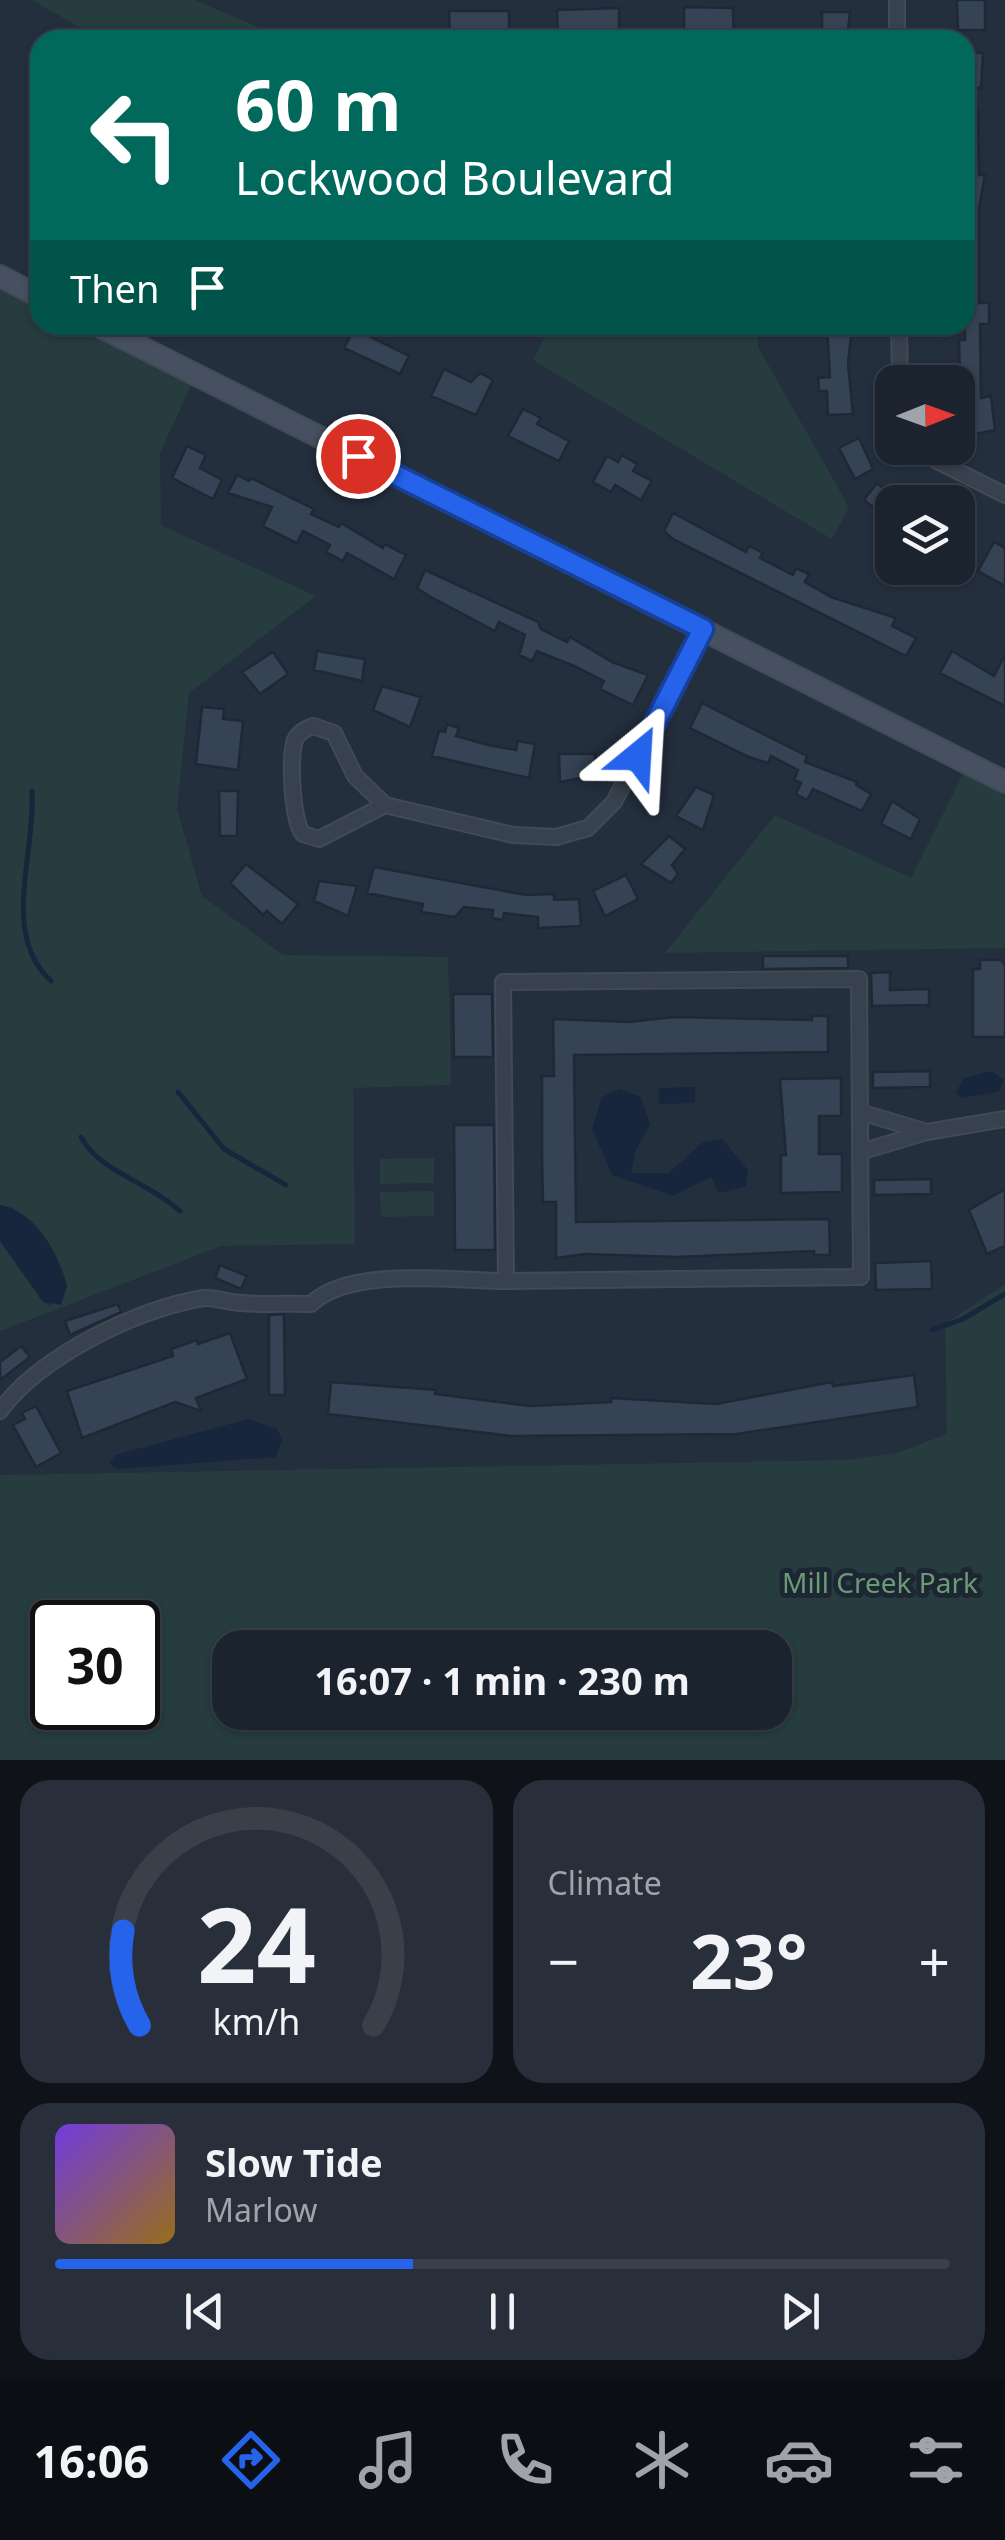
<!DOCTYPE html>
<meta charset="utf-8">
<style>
:root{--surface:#1b232e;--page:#282f3a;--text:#f1f3f6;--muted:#a0a4aa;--line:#39404a;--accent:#2563eb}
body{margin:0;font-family:"Noto Sans",sans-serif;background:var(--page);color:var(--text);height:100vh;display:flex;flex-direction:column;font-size:38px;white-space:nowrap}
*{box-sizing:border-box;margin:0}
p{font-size:32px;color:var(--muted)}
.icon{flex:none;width:55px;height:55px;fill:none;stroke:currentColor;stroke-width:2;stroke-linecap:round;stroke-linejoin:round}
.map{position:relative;height:1760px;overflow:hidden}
.details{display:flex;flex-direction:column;gap:20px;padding:20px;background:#0f1319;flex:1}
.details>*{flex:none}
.guide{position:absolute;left:30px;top:30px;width:945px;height:305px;border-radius:30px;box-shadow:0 2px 8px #0004,0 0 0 2px var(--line);background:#00695c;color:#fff;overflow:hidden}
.needle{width:65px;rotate:89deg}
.fabs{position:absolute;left:875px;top:365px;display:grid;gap:20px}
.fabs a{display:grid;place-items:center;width:100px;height:100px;border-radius:20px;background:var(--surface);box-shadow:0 2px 8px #0004,0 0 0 2px var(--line);font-size:50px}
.speed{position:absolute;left:30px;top:1600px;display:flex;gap:20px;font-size:50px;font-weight:700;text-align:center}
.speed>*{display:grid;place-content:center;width:130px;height:130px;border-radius:50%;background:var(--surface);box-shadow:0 2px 8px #0004,0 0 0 2px var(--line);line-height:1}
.speed .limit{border:5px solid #111;border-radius:15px;background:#fff;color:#111}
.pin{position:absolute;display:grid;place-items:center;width:85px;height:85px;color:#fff;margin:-42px;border:5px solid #fff;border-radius:50%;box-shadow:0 2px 10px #0007}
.me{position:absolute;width:110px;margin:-55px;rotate:27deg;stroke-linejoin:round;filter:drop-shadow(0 0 8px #0008)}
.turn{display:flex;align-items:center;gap:35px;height:210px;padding:0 40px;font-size:45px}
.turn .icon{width:130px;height:130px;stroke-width:2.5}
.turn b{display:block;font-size:70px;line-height:85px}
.then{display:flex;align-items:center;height:95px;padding:0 40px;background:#0003;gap:20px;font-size:38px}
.big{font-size:75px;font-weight:700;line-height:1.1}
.details .card{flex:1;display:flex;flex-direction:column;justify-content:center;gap:15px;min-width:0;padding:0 35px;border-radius:30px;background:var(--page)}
.details .dial{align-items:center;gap:0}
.dial svg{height:260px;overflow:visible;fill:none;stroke:var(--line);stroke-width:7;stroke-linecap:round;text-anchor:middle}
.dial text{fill:var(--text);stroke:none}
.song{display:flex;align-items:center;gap:30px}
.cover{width:120px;height:120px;border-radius:15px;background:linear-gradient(135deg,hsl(260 70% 55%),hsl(40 70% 35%))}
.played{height:10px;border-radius:5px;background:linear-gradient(90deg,var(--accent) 40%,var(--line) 40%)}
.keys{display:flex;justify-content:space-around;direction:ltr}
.heat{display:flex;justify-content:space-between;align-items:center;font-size:55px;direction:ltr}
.details .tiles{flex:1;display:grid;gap:20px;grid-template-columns:1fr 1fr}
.card:last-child{grid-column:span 2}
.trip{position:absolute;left:212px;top:1630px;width:580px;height:100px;border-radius:30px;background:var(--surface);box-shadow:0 2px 8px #0004,0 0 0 2px var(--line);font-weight:700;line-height:100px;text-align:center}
.menu{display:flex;height:160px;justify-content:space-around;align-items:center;background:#0b0e12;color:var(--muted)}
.menu .icon{width:70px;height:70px}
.menu .selected{color:var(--accent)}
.menu b{font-size:45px;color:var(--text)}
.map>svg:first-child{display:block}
</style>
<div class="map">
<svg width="1005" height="1760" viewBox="0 0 1005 1760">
<rect width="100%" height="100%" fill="#242f3e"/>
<path fill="#263c3f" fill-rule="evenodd" d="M32,0H194L289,40H102Z
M0,276L40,297V325H97L196,375L160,453L161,525L316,596L189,693L177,808L202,896L283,955L448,957L451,1085L353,1088L355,1244L221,1246L0,1331V1241L43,1302L52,1307L14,1208L0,1205Z
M551,325H758V347L849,507L832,539L533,360Z
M968,764L1005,782V948L665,953L775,815L911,878Z
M434,1158V1183L380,1184V1159Z
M434,1191V1216L381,1217L380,1192Z
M1005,1284V1760H0V1475L846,1460L897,1453L947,1434L945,1324ZM52,1622H138V1708H52ZM230,1648H775V1712H230Z"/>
<path fill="#17263c" d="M991,1071L1004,1080L999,1092L960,1098L956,1092L964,1078Z
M695,1087V1103L659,1104V1088Z
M620,1089L641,1097L650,1124L635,1152L631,1173H669L703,1142L722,1139L748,1170L746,1186L719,1193L711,1177L673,1196L612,1175L592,1129L602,1097Z
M0,1205C36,1212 58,1252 67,1286L61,1305L43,1302L0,1241Z
M248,1419L277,1429L282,1440L276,1457L119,1469L109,1464L115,1455Z"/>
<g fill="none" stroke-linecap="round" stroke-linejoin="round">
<path stroke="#17263c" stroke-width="5" d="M32,791C36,853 0,934 51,981
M178,1092L224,1149L286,1185
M81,1137C98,1171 147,1181 180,1211
M932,1330L963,1319L1005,1294"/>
</g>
<path fill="#364354" stroke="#1f2835" stroke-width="2.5" d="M957,0H985V30H958Z
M684,7L733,8L734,40H697V32H684Z
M619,8V40H558L557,10Z
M449,11H509V40H450Z
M822,12H850L847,40H822Z
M965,53H983L981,88H965Z
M965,111H978L979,175H985L979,208V303H989V324H980L981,398L991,396L995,430L976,434L960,385L959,340H965Z
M827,328H852L848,363L853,414L828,415L827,391H819L818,378L830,377Z
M354,329L409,356L400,374L344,348Z
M444,369L471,382L480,373L493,380L476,415L431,396Z
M523,409L541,418L537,424L569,441L559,461L508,436Z
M859,438L873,469L855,479L839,448Z
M187,446L206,455L200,468L222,480L213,499L172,478Z
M622,455L637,464L633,471L652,481L641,500L615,485L611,492L593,482L607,456L618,462Z
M237,475L249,481L251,478L314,509L311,514L339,527L341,523L383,548L384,544L406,555L394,579L347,553L343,561L326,552L330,545L303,531L297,543L263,526L272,507L228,493Z
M877,483L892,496V529L888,535L873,523L880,513L864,500Z
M673,513L746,552L749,546L763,553L760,558L793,575L796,568L809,574L805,582L831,597L896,618L892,626L916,638L906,656L673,539L664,531Z
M958,530L971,537L958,564Z
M994,542L1005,548V586L978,571Z
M425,570L538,622L541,629L567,642L570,637L612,662L648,675L633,705L600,689L604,681L574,666L537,651L532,661L519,655L525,635L499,622L495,631L429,596L417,588Z
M317,651L365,659L362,681L314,670Z
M952,651L994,676L1005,654V706L940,673Z
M273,652L288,674L260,694L242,672Z
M382,686L421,697L410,727L373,710Z
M702,703L807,756L805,762L857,782L856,785L871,794L862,811L813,789L807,800L796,794L801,783L794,780L798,770L771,756L768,763L749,757L690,728Z
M202,707L224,709L223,719L243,721L238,770L196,764Z
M447,724L459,728L456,736L488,745L516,750L518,741L535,744L529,778L432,756L439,731L445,732Z
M559,754H595L596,775L560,782Z
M696,787L714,795L703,830L676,816Z
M219,791H238L237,836H220Z
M892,801L920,819L911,839L881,824Z
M669,836L685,849L672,865L678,874L671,883L641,864Z
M246,864L298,904L282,924L267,911L263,915L230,883Z
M374,867L526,895L554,894V900L579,899L581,926L538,928V917L504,913L503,920L492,918L493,910L464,907L455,917L421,912L423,904L367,893Z
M626,875L638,899L605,916L593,891Z
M319,881L357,886L348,916L314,901Z
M763,956H848V968L763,969Z
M980,960H1001L1005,965V1037H973V969H980Z
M890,972V990L929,989V1005L872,1006L871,973Z
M453,994H492L493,1057H454Z
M812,1016H828V1052L574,1055L576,1222L829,1219L830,1255H814V1251L677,1257L586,1254L556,1258V1202H543L542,1155V1076H554L553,1019L628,1022L674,1017L812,1020Z
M930,1071V1087L873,1088V1072Z
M841,1078V1116H819V1154H842V1192L781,1193V1155H786L780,1079Z
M454,1125H494L495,1250H455Z
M931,1179V1194L874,1195V1180Z
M1005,1189V1246L987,1254L969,1210Z
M931,1261L932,1289L876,1290L875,1263Z
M220,1265L247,1276L241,1289L215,1278Z
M118,1304L121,1312L70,1335L65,1321Z
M284,1314L285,1395H269V1315Z
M230,1333L247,1379L196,1398L201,1411L175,1402L82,1438L67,1391L173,1356L171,1349L197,1340L198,1344Z
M21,1346L30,1357L0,1380V1362Z
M914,1375L918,1407L736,1434L511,1436L328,1414L331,1382L436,1390L435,1394L530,1406L611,1402V1398L716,1404L832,1382L833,1386Z
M36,1406L61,1453L36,1467L13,1425L25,1419L22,1413Z"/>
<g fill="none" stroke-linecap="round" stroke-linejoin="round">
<g stroke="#414a57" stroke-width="18">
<path id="street" d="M897,0V40
M899,325L900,382
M922,448L935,460L1005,495
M313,726L334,733L355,776L385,805L319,839L303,834C292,821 289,757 295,740C299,732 305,729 313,726Z
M385,805L513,835L556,837L588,828L614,802L703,629
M859,979L861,1277L506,1281L503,982Z
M860,1112L927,1132
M860,1152L927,1132L1005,1119
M0,1411C39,1357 138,1308 204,1298C216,1297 229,1303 242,1303C265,1305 288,1303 311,1304C350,1266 453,1281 506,1281"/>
</g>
<g stroke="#414a57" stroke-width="24">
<path id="secondary" d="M0,276L40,297
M97,325L1005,782"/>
</g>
<use href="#street" stroke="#38414e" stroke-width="14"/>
<use href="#secondary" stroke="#465061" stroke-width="20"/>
</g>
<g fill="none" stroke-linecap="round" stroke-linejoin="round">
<g stroke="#184099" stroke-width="25">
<path id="route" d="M358,456L703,629L638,756"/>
</g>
<use href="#route" stroke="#2563eb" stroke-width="18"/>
</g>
<g text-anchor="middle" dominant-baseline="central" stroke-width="10" stroke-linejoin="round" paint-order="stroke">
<g font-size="28" fill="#6b9a76" stroke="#1d2633">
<text x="880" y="1582">Mill Creek Park</text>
</g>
</g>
</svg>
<div class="fabs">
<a><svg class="needle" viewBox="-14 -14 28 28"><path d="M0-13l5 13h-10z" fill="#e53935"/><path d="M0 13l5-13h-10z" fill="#a0a4aa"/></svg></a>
<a><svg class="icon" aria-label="layers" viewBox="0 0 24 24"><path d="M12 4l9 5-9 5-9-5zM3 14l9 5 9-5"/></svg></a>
</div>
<div class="speed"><div class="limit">30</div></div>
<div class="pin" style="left:358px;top:456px;background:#d93025"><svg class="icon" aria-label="arrive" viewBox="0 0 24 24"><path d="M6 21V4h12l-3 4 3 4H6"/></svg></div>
<svg class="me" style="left:638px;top:756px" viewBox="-20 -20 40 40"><path d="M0-17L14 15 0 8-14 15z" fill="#2563eb" stroke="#fff" stroke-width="4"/></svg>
<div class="trip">16:07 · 1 min · 230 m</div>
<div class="guide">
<div class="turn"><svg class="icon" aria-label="left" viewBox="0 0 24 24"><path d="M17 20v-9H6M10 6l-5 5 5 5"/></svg><div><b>60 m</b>Lockwood Boulevard</div></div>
<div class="then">Then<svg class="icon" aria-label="arrive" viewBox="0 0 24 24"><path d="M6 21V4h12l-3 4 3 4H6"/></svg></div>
</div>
</div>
<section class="details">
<div class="tiles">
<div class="card dial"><svg viewBox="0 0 100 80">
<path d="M14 69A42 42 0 1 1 86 69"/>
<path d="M14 69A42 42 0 0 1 9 40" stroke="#2563eb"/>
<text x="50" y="56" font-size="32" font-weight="700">24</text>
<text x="50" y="72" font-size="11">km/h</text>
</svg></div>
<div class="card"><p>Climate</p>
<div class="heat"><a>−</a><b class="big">23°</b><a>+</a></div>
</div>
<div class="card">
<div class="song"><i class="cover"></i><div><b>Slow Tide</b><p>Marlow</p></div></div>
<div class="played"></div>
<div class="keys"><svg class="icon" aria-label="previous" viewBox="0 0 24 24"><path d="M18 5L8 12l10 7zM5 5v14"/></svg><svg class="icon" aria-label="pause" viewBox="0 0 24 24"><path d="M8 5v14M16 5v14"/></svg><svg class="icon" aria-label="next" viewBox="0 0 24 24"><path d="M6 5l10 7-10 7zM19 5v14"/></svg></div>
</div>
</div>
</section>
<nav class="menu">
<b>16:06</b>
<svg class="icon selected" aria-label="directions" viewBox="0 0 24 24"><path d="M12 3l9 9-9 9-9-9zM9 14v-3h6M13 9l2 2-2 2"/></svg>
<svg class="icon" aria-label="music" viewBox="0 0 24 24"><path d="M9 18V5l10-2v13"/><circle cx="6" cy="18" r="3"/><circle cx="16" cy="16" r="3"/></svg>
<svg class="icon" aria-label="phone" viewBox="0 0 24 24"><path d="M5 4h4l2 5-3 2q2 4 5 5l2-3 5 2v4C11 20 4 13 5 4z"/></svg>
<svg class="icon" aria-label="climate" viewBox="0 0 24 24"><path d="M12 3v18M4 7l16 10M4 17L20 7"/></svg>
<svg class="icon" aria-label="car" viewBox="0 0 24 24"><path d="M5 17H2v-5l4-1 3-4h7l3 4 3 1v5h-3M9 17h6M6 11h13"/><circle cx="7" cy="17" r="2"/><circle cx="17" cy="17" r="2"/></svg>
<svg class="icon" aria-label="filters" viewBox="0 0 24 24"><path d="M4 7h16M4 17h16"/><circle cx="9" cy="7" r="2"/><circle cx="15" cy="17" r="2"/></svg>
</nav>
